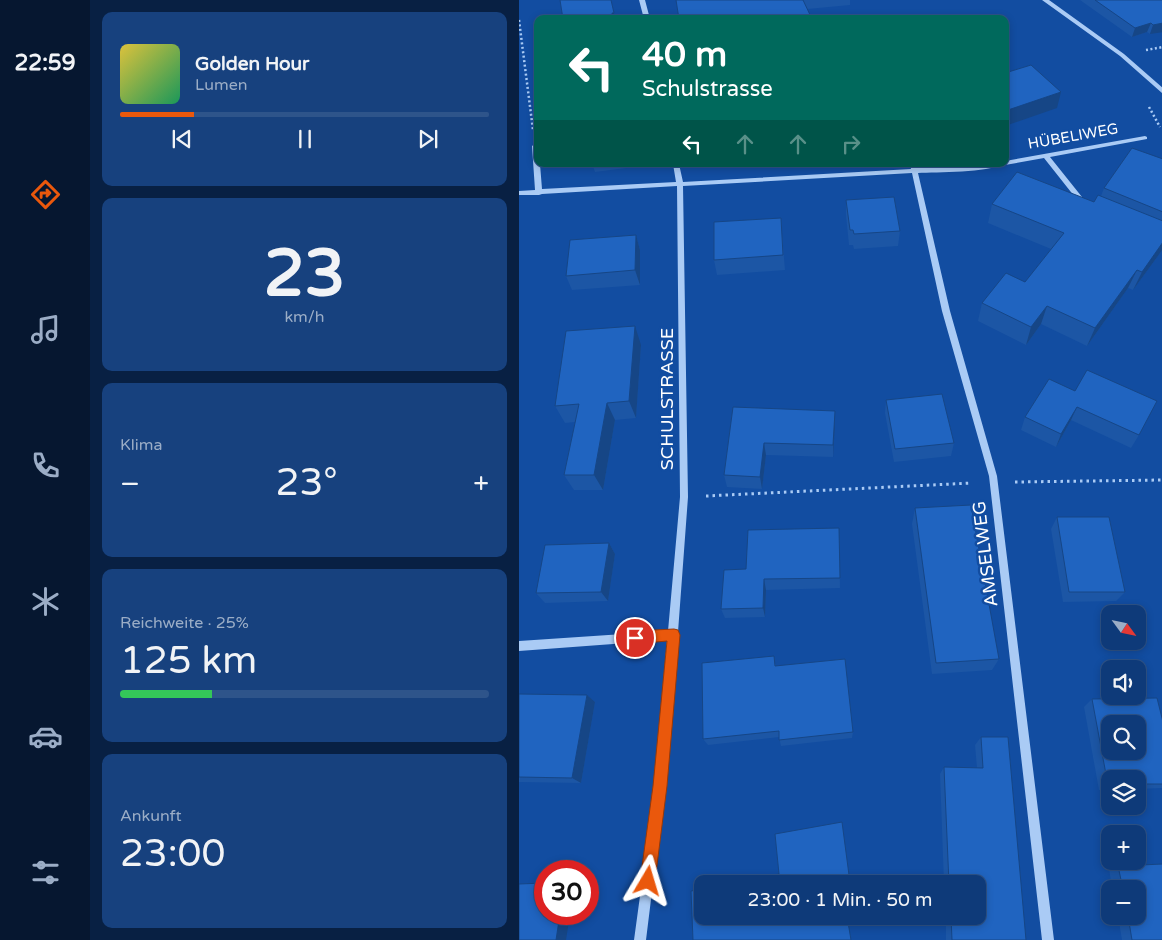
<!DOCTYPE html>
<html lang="de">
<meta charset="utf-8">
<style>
:root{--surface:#0e3a79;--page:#17417e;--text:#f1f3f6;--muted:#9badc6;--line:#2e548a;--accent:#ea580c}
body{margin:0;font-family:"Varela Round",sans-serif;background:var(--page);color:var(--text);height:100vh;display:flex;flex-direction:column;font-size:19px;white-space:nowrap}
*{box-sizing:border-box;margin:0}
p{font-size:16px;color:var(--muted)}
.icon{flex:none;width:28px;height:28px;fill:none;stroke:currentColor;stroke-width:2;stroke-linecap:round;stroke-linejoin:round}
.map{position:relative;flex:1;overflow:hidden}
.side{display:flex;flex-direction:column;gap:12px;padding:12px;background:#082043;width:429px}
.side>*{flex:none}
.guide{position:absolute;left:15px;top:15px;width:475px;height:152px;border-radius:10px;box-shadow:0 2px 8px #0003,0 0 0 1px var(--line);background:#00695c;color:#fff;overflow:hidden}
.needle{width:32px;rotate:123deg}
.tools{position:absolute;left:582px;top:605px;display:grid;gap:10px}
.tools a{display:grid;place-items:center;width:45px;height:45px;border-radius:10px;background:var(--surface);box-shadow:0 2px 8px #0003,0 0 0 1px var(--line);font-size:25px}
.speed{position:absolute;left:15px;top:860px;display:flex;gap:10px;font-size:25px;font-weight:700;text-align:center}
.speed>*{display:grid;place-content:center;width:65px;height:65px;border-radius:50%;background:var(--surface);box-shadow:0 2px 8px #0003,0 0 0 1px var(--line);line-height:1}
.speed .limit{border:8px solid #d22;background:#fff;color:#111}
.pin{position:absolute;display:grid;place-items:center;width:42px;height:42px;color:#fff;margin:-21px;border:2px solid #fff;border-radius:50%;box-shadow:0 1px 5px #0007}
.me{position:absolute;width:55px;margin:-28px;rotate:7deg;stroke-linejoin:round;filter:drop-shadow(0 0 4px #0008)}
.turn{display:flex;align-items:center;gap:18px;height:105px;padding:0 25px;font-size:22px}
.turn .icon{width:65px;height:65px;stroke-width:2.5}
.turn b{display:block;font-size:35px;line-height:42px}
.lanes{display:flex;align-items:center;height:48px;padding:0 25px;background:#0003;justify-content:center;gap:25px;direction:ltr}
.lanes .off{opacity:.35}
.big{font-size:38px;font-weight:600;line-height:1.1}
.side .tile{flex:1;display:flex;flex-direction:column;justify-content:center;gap:8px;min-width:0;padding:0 18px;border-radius:10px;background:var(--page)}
.side .dial{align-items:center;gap:0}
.dial b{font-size:65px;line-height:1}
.song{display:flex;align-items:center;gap:15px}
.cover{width:60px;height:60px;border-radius:8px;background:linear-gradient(135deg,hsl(50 70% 55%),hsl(150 70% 35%))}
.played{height:5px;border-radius:2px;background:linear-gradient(90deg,var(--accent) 20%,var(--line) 20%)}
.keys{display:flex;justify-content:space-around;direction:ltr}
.heat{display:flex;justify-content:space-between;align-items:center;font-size:28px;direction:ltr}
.charge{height:8px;border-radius:4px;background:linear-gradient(90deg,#34c759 25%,var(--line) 0)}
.trip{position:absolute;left:175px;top:875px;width:292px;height:50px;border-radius:10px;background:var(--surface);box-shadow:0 2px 8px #0003,0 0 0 1px var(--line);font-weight:600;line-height:50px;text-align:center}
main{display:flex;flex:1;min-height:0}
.menu{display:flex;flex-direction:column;width:90px;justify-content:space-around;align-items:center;background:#061730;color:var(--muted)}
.menu .icon{width:35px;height:35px}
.menu .current{color:var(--accent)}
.menu b{font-size:22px;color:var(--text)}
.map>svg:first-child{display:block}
</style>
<main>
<nav class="menu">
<b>22:59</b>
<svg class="icon current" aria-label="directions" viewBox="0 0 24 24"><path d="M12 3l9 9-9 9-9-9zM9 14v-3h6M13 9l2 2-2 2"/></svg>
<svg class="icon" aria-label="music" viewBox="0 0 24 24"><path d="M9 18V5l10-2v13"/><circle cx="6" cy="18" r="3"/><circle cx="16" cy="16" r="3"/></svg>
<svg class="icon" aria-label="phone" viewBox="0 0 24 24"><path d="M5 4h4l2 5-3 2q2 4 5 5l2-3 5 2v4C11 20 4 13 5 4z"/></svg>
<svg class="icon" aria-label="climate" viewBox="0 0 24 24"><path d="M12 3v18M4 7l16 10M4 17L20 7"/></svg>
<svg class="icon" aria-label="car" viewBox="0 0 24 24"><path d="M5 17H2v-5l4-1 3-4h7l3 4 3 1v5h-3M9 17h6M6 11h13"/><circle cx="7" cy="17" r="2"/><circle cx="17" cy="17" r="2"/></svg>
<svg class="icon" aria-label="filters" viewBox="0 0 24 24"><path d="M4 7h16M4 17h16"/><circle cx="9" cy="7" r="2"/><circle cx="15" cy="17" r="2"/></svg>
</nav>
<section class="side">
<div class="tile">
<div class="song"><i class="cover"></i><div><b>Golden Hour</b><p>Lumen</p></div></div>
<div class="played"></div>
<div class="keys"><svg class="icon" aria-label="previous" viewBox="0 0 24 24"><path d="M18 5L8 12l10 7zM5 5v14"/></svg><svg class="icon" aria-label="pause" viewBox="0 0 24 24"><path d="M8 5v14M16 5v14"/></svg><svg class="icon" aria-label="next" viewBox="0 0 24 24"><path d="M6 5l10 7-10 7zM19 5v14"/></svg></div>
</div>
<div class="tile dial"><b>23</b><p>km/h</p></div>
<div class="tile"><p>Klima</p>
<div class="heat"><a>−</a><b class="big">23°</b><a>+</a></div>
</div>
<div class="tile"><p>Reichweite · 25%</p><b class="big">125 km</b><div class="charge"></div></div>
<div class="tile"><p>Ankunft</p><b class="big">23:00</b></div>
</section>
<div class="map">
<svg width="644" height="940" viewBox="0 0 644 940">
<rect width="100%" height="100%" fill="#124da1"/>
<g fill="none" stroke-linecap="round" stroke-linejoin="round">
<path stroke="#aacbf5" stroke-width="2.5" stroke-dasharray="2 2.5" stroke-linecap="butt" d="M0,20L14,130
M627,50L644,47
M630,107L641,127"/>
<path stroke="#aacbf5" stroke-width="3" stroke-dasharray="2.5 4" stroke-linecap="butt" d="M496,482L644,480
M187,496L453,483"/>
<path fill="#aacbf5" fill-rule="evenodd" d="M120,0H126L131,19H125Z
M523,0H530L605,54L644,88V94L601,56Z
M626,136L628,137V139L531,157L567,202L568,204L565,206H563L525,158L486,165L483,164C470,173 417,172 399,173L431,311L478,476L535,940H523L470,476L423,311L393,173L164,186L169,497L159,632L160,635L158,639L146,786L127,940H115L136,786L148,640L0,651V641L149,631L161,497L158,186L23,194L20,195H0V191L16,190L13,146L16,144L19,145V164H21L23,189L157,182L154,164H160L164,182L392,169L391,164H397L398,168L486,164V161Z"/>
</g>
<path fill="#1c56a5" d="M157,0H331V5L288,9Z
M561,0H644L631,34L628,32L613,37Z
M644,159V249L614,290L609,288L568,346L522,324L507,345L459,321L463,303L506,282L532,249L469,223L473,204L575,202L582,196L585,188Z
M73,164H131V165L76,172Z
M327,200L381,231L379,246L335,249L334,245H330L327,215Z
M263,233L266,270L198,275L195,260Z
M117,235L121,250V285L53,290L47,276Z
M122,345L117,418L96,420L84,490H55L45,475L56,422L46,423L36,406Z
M530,379L620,435L612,448L552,420L537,447L502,430L506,417Z
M367,400L435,443L432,456L375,462L366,413Z
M214,407L316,424L314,457L247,455L243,489L208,487L205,475Z
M396,508L480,659L473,670L413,674L393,524Z
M538,517L606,592L597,601L544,602L532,529Z
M320,528L321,588L247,590L246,617L206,618L202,609L227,569Z
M90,543L96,554L89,601L26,603L17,593Z
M257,664V666L334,732L333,738L262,746L260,737L189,745L184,739Z
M0,694L68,695L76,702L62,783L0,782Z
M573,699L644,722V788L619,789V779H591V789L580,790L565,707Z
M462,737L507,940H427V916H459V884H425L421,774L425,767L458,768L456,745Z
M644,864V940H603L599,916H619V889H593L590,868L599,866Z
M330,875V877L323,878L209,884Z"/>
<path fill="#164686" d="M93,13H95L96,19H94Z
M632,23L628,32L613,37L616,28Z
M644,23V32L631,34L634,25Z
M542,92L538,108L486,126V111Z
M117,235L121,250V285L116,270Z
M644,242V249L614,290L623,272Z
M618,270L609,288L568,346L576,328Z
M528,306L522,324L507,345L512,327Z
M116,326L122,345L117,418L110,401Z
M88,403L96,420L84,490L75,475Z
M558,407L552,420L537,447L542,434Z
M316,411V424L314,457V445Z
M245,443L247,455L243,489L241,477Z
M90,543L96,554L89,601L82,592Z
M245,579L247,590L246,617L244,608Z
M68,695L76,702L62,783L53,778Z
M41,914H51L47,940H37Z"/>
<path fill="#2064c0" stroke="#164686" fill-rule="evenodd" d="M41,0H92L95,13H93L94,19H44Z
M157,0H284L293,19H160Z
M576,0H644V23L634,25L632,23L616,28Z
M512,65L542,92L486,111V73Z
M613,148L644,159V212L585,188Z
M498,172L575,202L579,195L644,221V242L623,272L618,270L576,328L528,306L512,327L463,303L487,273L506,282L545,233L473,204Z
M375,197L381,231L335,234L334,230H331L327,200Z
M262,218L264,255L195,260V222Z
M117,235L116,270L47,276L51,240Z
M116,326L110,401L88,403L75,475H45L60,404L36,406L47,331Z
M568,370L638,401L620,435L558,407L542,434L506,417L530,379L556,391Z
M423,394L435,443L376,449L367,400Z
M214,407L316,411L314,445L245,443L241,477L205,475Z
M452,505L480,659L417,663L396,508Z
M538,517H590L606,592H550Z
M320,528L321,578L245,579L244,608L202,609L205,570L227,569L229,530Z
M90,543L82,592L17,593L26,545Z
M255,656L256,666L326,659L334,732L260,740V731L184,739L183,663Z
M0,694L68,695L53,778L0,777Z
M638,698L644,722V784H619V779H591V785H589L573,699ZM591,724H619V751H591Z
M462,737H489L507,940H433L432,916H459V884H430L425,767L464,768Z
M323,822L330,875L323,876L324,884H209L260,874L256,834Z
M644,864V940H613L609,916H619V889H604L599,866Z
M26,883V914H41L37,940H0V884Z
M184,889V916H328L332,940H174L172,891Z"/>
<path fill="#ea580c" stroke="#983908" d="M155,629L159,630L161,635L148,786L136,881L134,886L129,888L124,886L121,881L134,786L148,641L116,644L112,642L110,638L112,633L116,631Z"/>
<g text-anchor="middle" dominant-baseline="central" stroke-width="5" stroke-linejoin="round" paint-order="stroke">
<g font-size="15" fill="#fff" stroke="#124da1">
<text transform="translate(554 136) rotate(-10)">HÜBELIWEG</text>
</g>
<g font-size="18" fill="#fff" stroke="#124da1">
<text transform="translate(148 399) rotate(-90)">SCHULSTRASSE</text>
<text transform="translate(466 554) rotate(-97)">AMSELWEG</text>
</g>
</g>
</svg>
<div class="tools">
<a><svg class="needle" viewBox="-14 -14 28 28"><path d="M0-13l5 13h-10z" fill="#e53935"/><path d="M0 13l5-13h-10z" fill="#9badc6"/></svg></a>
<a><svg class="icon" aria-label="sound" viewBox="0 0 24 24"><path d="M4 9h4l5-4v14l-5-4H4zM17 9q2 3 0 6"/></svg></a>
<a><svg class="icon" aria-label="search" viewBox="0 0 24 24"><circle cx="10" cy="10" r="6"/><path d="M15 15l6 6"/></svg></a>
<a><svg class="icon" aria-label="layers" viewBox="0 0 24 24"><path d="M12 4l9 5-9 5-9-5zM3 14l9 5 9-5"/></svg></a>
<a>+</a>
<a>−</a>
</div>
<div class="speed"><div class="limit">30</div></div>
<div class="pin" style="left:116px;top:638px;background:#d93025"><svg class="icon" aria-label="arrive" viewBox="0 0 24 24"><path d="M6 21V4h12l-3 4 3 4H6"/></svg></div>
<svg class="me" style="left:129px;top:881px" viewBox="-20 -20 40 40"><path d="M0-17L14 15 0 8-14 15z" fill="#ea580c" stroke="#fff" stroke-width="4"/></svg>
<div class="trip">23:00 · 1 Min. · 50 m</div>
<div class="guide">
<div class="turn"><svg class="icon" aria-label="left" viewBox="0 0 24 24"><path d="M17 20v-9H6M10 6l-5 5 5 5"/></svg><div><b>40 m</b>Schulstrasse</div></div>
<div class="lanes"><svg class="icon" aria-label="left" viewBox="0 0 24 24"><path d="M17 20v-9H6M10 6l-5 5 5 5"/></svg><svg class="icon off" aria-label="ahead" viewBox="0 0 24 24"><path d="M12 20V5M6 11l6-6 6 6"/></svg><svg class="icon off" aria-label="ahead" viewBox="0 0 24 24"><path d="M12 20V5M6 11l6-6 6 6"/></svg><svg class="icon off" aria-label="right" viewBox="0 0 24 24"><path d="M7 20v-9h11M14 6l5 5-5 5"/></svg></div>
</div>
</div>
</main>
